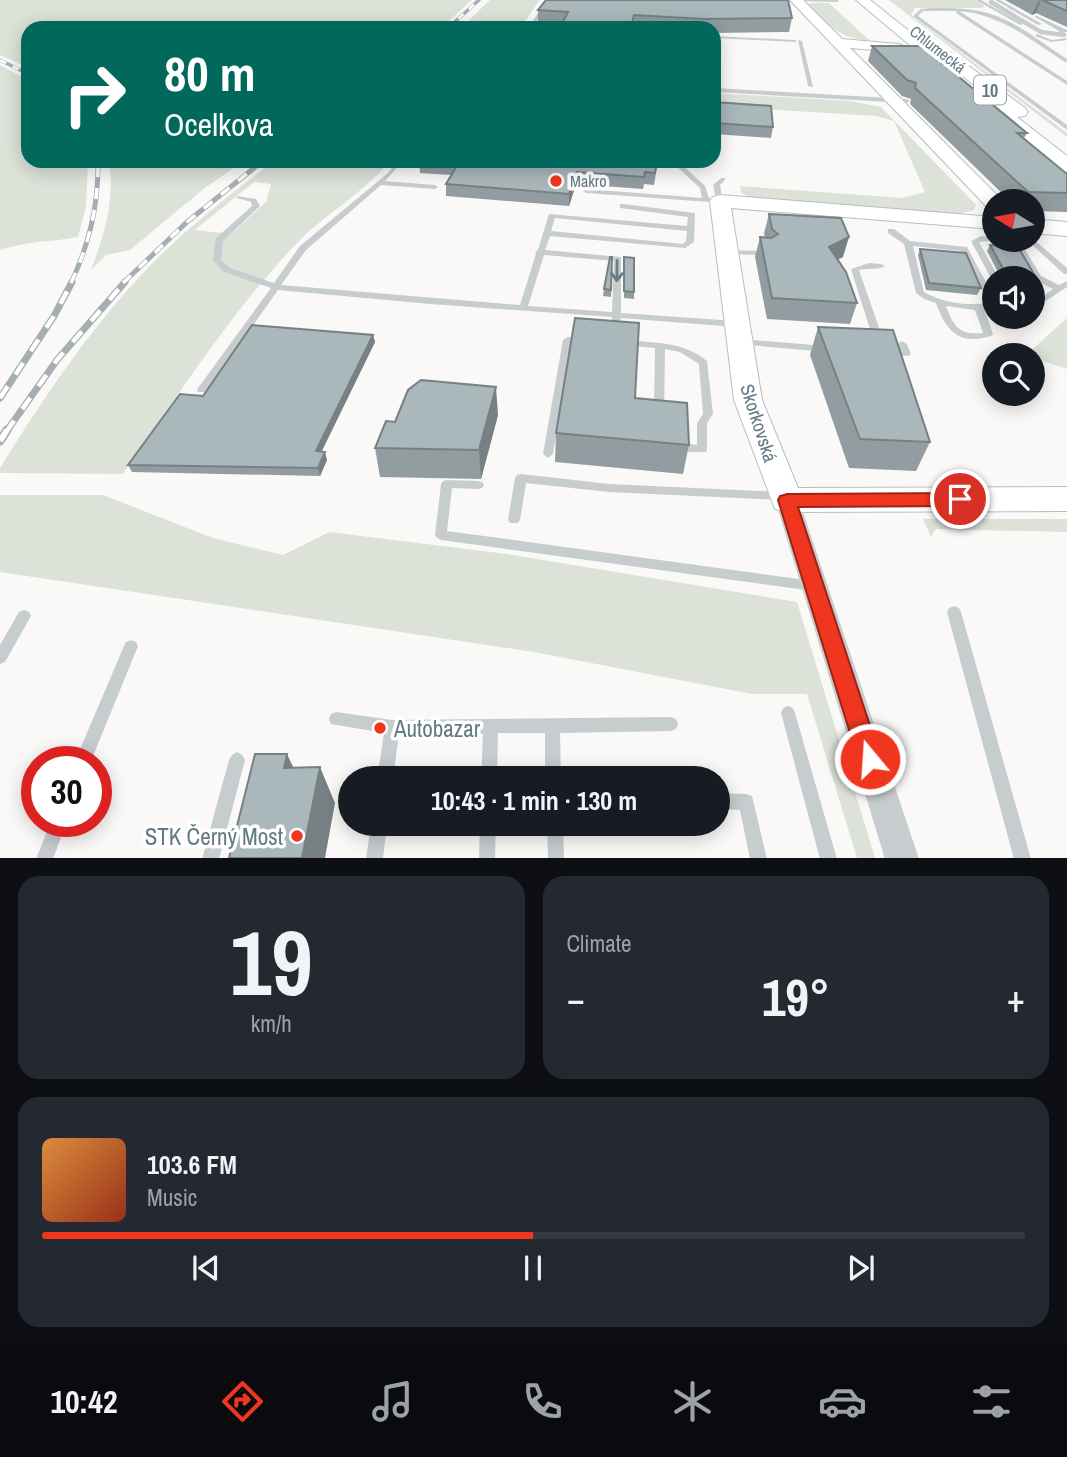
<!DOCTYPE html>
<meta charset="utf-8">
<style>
:root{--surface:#171b24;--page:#242831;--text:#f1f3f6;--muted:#9ea1a6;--line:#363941;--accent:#f13620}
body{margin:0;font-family:"Archivo Narrow",sans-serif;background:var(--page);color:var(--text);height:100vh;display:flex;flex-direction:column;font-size:26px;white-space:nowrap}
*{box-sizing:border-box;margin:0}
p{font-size:23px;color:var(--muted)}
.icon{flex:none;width:38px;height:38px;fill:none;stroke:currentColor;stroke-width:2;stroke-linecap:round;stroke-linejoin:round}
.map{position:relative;height:858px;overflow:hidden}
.side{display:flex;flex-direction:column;gap:18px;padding:18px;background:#0d0f14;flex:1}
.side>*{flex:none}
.banner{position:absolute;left:21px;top:21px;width:700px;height:147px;border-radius:21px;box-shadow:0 4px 18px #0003;background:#00695c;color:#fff;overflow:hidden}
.needle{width:46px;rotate:281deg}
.tools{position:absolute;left:982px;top:189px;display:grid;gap:14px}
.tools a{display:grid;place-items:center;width:63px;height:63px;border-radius:50%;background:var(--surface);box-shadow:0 4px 18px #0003;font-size:35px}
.speed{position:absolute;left:21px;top:746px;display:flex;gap:14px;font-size:35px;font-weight:700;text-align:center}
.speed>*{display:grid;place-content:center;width:91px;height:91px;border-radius:50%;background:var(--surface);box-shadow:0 4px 18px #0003;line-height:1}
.speed .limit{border:10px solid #d22;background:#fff;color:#111}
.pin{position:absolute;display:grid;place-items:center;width:60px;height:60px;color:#fff;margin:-30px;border:4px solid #fff;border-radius:50%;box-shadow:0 2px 7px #0007}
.me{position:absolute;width:77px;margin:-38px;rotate:342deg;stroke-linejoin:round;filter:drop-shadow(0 0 5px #0008)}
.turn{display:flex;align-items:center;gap:24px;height:147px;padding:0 28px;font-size:32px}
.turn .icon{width:91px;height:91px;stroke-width:2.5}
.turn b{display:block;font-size:49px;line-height:60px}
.big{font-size:52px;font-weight:800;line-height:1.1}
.side .tile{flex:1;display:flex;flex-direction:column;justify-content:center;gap:10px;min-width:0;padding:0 24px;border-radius:21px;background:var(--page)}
.side .dial{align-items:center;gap:0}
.dial b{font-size:91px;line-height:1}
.song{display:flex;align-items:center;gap:21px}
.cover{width:84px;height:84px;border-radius:10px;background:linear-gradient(135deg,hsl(30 70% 55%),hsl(10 70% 35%))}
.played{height:7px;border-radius:4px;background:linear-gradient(90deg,var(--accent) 50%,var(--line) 50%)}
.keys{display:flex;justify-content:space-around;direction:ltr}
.heat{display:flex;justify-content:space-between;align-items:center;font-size:38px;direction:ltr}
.side .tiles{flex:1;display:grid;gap:18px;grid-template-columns:1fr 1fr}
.tile:last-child{grid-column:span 2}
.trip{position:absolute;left:338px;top:766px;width:392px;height:70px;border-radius:35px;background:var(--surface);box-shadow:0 4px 18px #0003;font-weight:800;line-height:70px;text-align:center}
.tab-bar{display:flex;height:112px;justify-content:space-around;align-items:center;background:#090b0e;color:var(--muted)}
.tab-bar .icon{width:49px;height:49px}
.tab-bar .active{color:var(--accent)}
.tab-bar b{font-size:32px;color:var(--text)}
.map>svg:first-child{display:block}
</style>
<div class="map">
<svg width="1067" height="859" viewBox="0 0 1067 859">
<rect width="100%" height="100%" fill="#faf9f7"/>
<path fill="#dce2d8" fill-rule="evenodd" d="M0,0H472L441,28H28V68L0,55Z
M490,0H540L520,28H461Z
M889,0H975L984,5L983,8H915L911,15L1067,133V137Z
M812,3H829L869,40C840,39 827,24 807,5Z
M0,65L28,80V161H88L86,207L78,237C51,242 27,241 0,250Z
M714,93L851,101L881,107L976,205L974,210L959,214L748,197L741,192L740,186L902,198L925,192L894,121L876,116L714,106Z
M109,161H244L206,187L130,250L106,255L91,270C105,233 115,200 109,161Z
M274,161H390C362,195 323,215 294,246C229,315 177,397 123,474L0,473V468C43,399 88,331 145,271C184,230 229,195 274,161ZM254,182L271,184L266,202L231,234L195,230Z
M1067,318V369L1033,358L1032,355H1026Z
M0,495H103L213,538L283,555L329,532L507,554L797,602L875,858H857L807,694H752L534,652L0,572Z
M923,519H1067V532L936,529L931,537Z"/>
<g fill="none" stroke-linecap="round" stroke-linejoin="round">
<g stroke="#b6bec2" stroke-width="2">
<path id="secondary" d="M790,0H803L842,39L898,44L937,58L939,61L932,65L897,52L850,48L1003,201H994V209L987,207Z
M720,195L994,217V229L731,208L762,400L798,488L1067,487V511L787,512L775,509L734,400L710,201L713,197Z"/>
</g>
<g stroke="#b7bec1" stroke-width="2">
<path id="primary" d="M856,0H870L934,51L941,48L946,49L1025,108L1028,112L1025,116L1017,117L1067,156V172L1060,170L985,107L988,103L996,102L960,74L953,79L948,77Z
M1032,219L1067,222V236L1032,233Z"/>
</g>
<path fill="#c7cccf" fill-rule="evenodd" d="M547,0H551L532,28H528Z
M756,0H838L839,1L837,2Z
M976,0H981L1024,24L1020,25Z
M995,0H1000L1042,24L1038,25Z
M931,8C952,8 972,8 991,14C1019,23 1043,44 1067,59V62H1065C1030,40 1003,15 959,11L1067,81V85L956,13L957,11H923L918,16L1067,125V130L913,16L921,9Z
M1035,15L1067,30V32L1058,34L1059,31L1035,17Z
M1037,34L1052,40L1066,38L1067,40L1051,42L1035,36Z
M714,36L795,40L797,41L795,42L714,38Z
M798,40L802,41L813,87L808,86Z
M714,88L907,99L910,101L907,103L714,92Z
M397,161H403L385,181L435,185L438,187L435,189L381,185L306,250L281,285L520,305L536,254L535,252L538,250L549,214L687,226L688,217L620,208V204H623L695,213L694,242L685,248L550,236L545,250L621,257V313L736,321L740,324L736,327L621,318L619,323L616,324L612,321V317L430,304L278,290L206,392H198L197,390L198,388L271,288L224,272L213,260L216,238L252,206L251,202L237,198V196L256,199L260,206L223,241L221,260L230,268L274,283L300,246L388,173ZM555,218L687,231L686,241L683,244L551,231ZM544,255L614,261L612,312L528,306Z
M671,161H678L705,186L709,198L716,199L713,185L721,178H725V180L720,185L723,203L586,193L583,191L586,189L702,198L700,188Z
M888,229H894L910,241L967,247L994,297V308L984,309L993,334L991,336C959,346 946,331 936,303L924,299L916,293L904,244L888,233ZM913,246L961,251L989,303C966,306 944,303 924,292ZM946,306L975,310L983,333C959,335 954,327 946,306Z
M981,236L994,237V240H997L979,242L999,278H994V280L991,278L971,241Z
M1032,238L1067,268V274H1064L1027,240H1032Z
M997,240H1008L1021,243L1041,276L1059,285L1067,281V287L1032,310V304L1053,289L1035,280L1015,247Z
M724,250L767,251L771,253L767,255L727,254L723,252Z
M869,263L881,264L885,266C880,270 867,268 859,270L884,342L879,345L874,342L851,269Z
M568,337L583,338L588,341L583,344L572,343L553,454L548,458L543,454L563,340Z
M741,339L826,346L831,349L826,352L738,344L736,342L738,340Z
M623,340C653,343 683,341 707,361L713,414L707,423V449L706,452H689L684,448L689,444L697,445V423L703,414L699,364L680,352L665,349L664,412L663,414H655L654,412L655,348L620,345L618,343Z
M902,341L907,344L911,354L909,356L885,355L883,353L885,351H900L897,344Z
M521,474L609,484L783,492L787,493L789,496L787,499L783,500L609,492L526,483L520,520L518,523H510L508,520L515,478L517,475Z
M447,480L478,481L482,482L484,485L482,488L478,489L452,488L447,531L813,581L818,582L819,586L818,590L813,591L441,540L437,538L435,535L441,484L443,481Z
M954,606L959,608L961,612L1031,859H1014L947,612L949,608Z
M24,610L29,612L31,616L5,662L0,664V645L19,612Z
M131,640L136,642L138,646L91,761H75L124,646L126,642Z
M788,706L793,708L795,713L837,859H820L781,713L783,708Z
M336,712L392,720L671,717L676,719L678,724L676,729L671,731L560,733L561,779H545V733H498L497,779H481L483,734H399L393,779H377L384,733L331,724L329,719L331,714Z
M237,752L242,755L245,760L219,859H202L229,760L232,755Z
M718,793L746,794L752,796L767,859H750L740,810L718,809Z
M51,821H67L53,859H36Z
M371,824H387L383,859H366Z
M480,824H496L495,859H479Z
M547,824H563L564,859H548Z"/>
<path fill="#c7cccf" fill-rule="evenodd" d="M787,491L795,494L799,500L919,859H885L775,500L779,494Z"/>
<use href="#secondary" fill="#fff" fill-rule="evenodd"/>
<use href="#primary" fill="#fff" fill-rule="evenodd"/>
<g stroke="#a5aeb2" stroke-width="3.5">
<path id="rail-far3" d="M448,28L479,0
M0,60L28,74
M98,161V166
M257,166L264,161"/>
</g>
<g stroke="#a5aeb2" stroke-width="5">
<path id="rail-far2" d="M71,283C89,244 98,208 98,164
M123,283L187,222L259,164"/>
</g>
<g stroke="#a5aeb2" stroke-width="7">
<path id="rail-far1" d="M0,398L54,316L72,282
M6,432L57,360L125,282"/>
</g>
<g stroke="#a5aeb2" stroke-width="9">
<path id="rail" d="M0,441L7,430"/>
</g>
<use href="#rail-far3" stroke="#fff" stroke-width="2.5" stroke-dasharray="7" stroke-linecap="butt"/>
<use href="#rail-far2" stroke="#fff" stroke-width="3.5" stroke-dasharray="11" stroke-linecap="butt"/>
<use href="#rail-far1" stroke="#fff" stroke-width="4.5" stroke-dasharray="14" stroke-linecap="butt"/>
<use href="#rail" stroke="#fff" stroke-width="6" stroke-dasharray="18" stroke-linecap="butt"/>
<path stroke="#c7cccf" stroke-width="4.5" d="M991,2L1041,32L1064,35"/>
</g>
<path fill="#929da1" d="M1005,0H1067V27L1036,13L1032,15Z
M538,10L792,18L789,32L714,33V28H560V26L538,24Z
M872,46L1027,133L1024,138L1067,174V212L1032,211V201H1010L910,104L911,99L902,96L868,61Z
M714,102L773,127L771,138L714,134Z
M419,161H658L654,185L644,184L643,189L576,184L569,206L446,196V184L451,175L420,173Z
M769,214L843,257L837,260L857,303L850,324L767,319L755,257L760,237L765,238L764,233Z
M990,245L1034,274L1032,278H1001L987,251Z
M920,249L981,288L977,295L926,290L918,255Z
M612,257L611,297L603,296L604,289Z
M624,257L634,292V299L624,298Z
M818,327L930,442L916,471L849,468L810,355Z
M373,335L375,342L321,452L327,460L320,476L132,472L128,465L203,396Z
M635,398L689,445L683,474L555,462L556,433Z
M498,415L481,479L380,477L375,448L395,422Z"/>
<path fill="#778083" d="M1041,0L1036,13L1032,15L1038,2Z
M577,172L576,184L569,206V194Z
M849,237L843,257L823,267L829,247Z
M373,335L375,342L318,459L316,451Z
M496,387L498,415L481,479L479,450Z
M325,452L327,460L320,476L318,468Z
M287,754L304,790L284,768Z
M320,767L335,803L325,858H302Z"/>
<path fill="#aab7bb" stroke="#778083" stroke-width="2" d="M546,0H788L792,18L705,19L634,15L632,23L611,22L609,28L560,27L568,12L538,10Z
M1042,0H1067V11Z
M872,46H919L925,49L1027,133H1017L1067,174V193L1028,192L915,88L916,83L907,80Z
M714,102L771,106L773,127L714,123Z
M419,161H657L655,173L645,172L644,177L577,172L569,194L446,184L458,164Z
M769,214L841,218L849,237L829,247L846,272L857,303L772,298L760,237L771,238L778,234L772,229Z
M990,245L1018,247L1034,274L1005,272Z
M920,249L966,253L981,288L929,283Z
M610,257H612L611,290L604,289Z
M624,257L634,258V292L624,291Z
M575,318L639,323L635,398L687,403L689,445L556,433Z
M252,325L373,335L316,451L325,452L318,468L128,465L180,394L203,396Z
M818,327L893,330L930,442L860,439Z
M421,380L496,387L479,450L375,448L386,421L395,422L408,390Z
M255,754H287L284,768L320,767L302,858H229Z"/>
<defs><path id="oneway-shaft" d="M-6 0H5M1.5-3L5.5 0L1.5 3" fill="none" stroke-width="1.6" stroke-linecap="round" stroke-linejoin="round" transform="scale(1.75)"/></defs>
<use stroke="#677e88" href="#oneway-shaft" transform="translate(617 271) rotate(91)"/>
<path fill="#f13620" stroke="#9d2315" stroke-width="2" d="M960,493L966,495L968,499L966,504L960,506L798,507L881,759L878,767L870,771L861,767L858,759L778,500L780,496L787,494Z"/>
<g fill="#f13620" stroke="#fff" stroke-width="2.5">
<circle cx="556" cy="181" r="7"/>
<circle cx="380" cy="728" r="7"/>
<circle cx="297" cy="836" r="7"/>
</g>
<g text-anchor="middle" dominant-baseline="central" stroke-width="7" stroke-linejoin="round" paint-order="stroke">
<g font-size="16" fill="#627a84" stroke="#fff">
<text transform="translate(938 49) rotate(38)">Chlumecká</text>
</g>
<g font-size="16" fill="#627a84" stroke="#fff" text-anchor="start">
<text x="570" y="181">Makro</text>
</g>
<rect fill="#fff" stroke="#91a2a9" stroke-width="2" x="974" y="75.5" width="32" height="29" rx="5"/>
<g font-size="18" font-weight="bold" fill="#627a84">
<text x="990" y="90">10</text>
</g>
<g font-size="19" fill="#627a84" stroke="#fff">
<text transform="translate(759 423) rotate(72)">Skorkovská</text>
</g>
<g font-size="23" fill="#627a84" stroke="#fff" text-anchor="start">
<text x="394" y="728">Autobazar</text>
<text x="283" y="836" text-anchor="end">STK Černý Most</text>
</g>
</g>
</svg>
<div class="tools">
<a><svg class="needle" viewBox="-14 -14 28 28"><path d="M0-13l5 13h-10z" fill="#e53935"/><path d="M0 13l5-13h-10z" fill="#9ea1a6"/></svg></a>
<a><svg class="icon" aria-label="sound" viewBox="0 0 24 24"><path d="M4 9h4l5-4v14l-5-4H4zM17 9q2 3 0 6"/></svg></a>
<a><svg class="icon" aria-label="search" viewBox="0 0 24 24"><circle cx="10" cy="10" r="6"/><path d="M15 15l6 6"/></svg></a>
</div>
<div class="speed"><div class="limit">30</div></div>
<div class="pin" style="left:960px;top:499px;background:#d93025"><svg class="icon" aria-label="arrive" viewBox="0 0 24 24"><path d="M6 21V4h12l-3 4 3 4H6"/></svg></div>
<svg class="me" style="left:870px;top:759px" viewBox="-20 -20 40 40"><circle r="17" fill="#f13620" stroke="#fff" stroke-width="3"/><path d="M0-11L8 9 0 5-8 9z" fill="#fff"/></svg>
<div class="trip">10:43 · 1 min · 130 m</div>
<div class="banner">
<div class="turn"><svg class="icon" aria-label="right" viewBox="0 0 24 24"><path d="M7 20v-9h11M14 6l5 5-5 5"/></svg><div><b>80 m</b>Ocelkova</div></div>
</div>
</div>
<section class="side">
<div class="tiles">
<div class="tile dial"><b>19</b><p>km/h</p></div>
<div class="tile"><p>Climate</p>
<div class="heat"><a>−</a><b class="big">19°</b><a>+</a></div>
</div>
<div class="tile">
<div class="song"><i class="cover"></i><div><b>103.6 FM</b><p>Music</p></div></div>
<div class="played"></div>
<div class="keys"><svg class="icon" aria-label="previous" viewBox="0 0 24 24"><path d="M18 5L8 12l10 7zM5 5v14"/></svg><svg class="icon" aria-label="pause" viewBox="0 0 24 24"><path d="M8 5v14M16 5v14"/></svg><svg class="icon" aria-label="next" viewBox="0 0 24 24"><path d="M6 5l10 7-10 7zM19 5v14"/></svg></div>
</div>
</div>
</section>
<nav class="tab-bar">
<b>10:42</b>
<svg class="icon active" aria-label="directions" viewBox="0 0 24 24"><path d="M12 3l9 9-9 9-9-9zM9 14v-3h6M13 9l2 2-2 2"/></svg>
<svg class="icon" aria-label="music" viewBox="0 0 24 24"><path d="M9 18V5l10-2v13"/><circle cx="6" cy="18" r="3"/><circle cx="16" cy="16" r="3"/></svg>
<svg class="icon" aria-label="phone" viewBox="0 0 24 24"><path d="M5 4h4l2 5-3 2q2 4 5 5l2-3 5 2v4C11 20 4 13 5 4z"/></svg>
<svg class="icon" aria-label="climate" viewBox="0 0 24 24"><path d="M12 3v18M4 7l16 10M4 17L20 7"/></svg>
<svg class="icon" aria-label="car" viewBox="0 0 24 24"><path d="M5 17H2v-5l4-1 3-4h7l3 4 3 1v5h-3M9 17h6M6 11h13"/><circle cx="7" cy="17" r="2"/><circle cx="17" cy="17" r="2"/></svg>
<svg class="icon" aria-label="filters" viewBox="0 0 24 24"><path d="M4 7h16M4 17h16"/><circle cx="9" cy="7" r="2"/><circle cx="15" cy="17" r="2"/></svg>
</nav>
